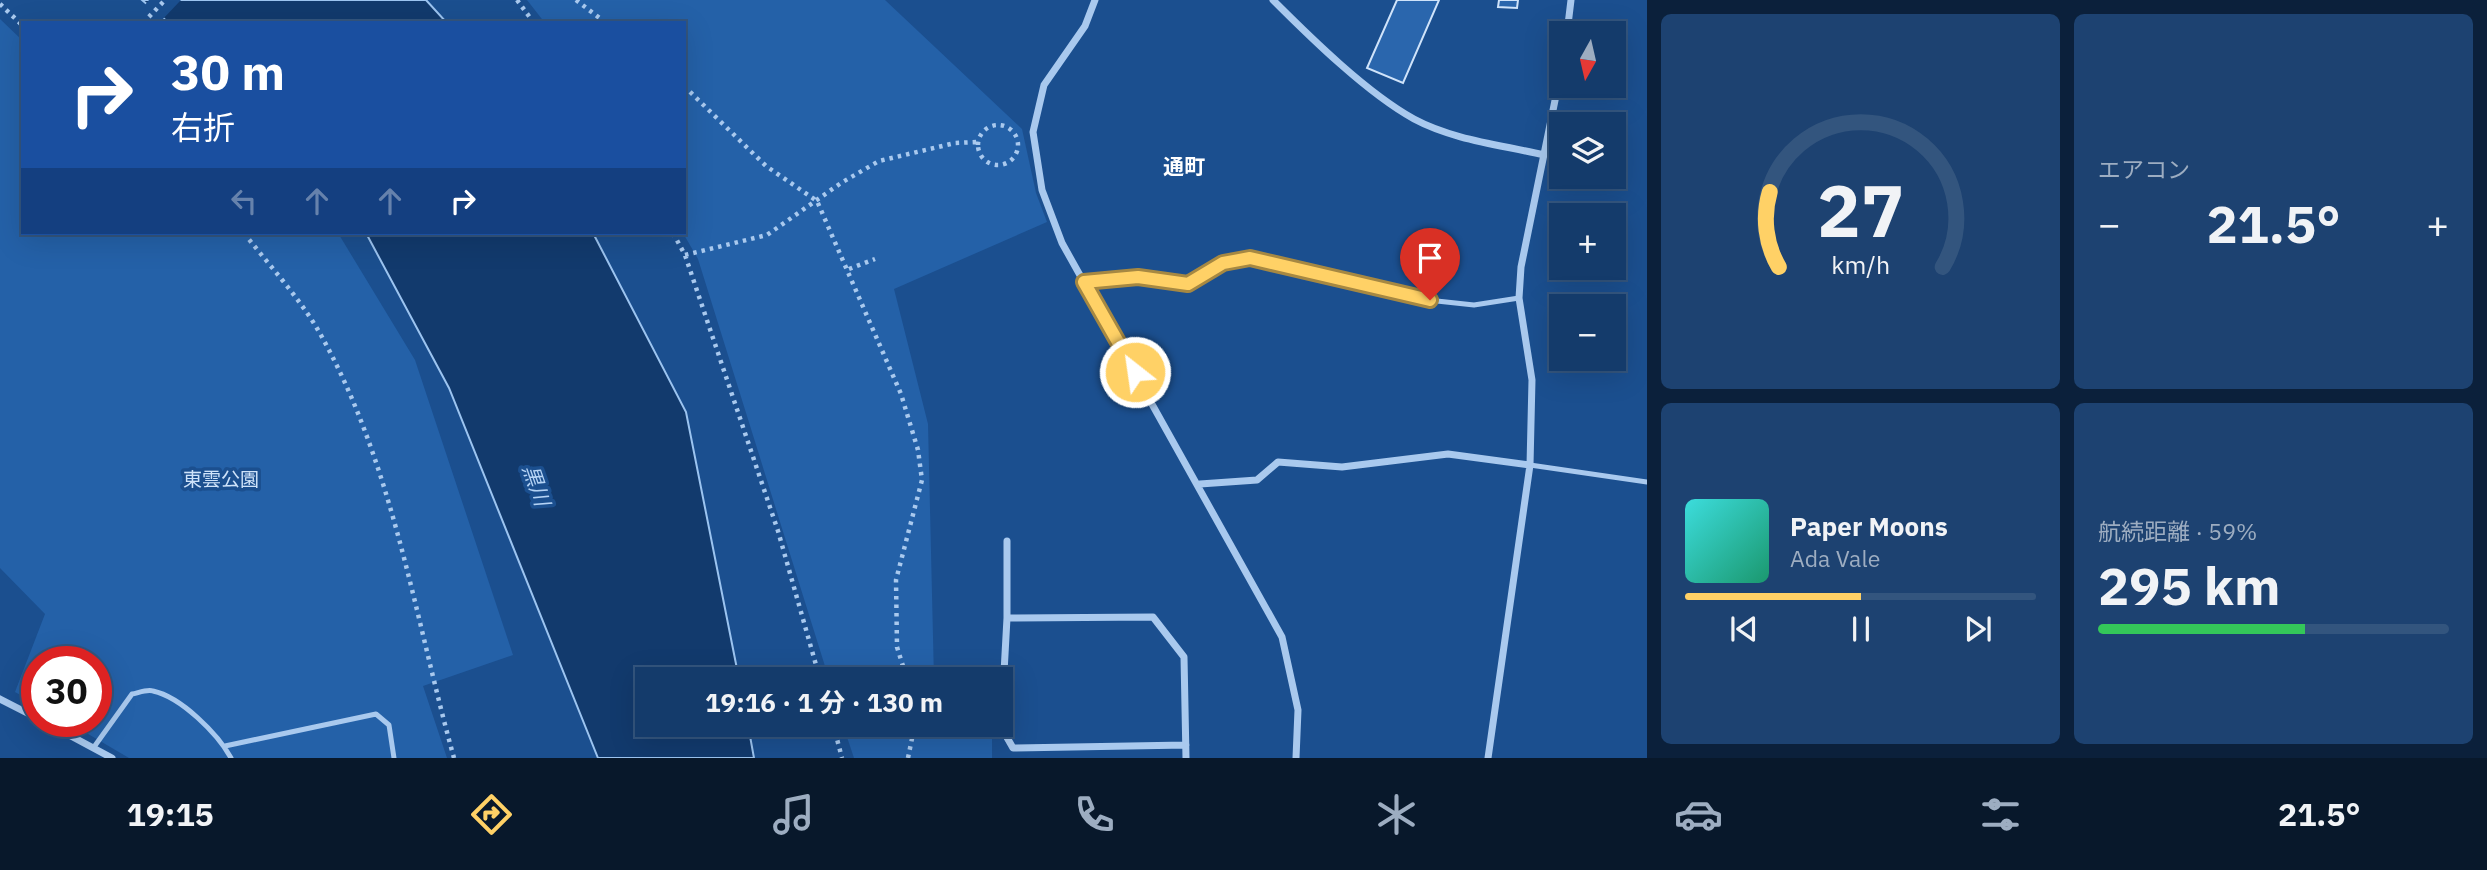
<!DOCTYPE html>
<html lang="ja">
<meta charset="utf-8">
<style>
:root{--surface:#143b6b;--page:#1d4271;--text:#f1f3f6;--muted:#9dadc1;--line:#33557e;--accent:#ffd166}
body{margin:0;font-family:"IBM Plex Sans","Noto Sans JP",sans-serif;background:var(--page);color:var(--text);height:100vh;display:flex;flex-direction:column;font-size:26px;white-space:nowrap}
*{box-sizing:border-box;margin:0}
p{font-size:23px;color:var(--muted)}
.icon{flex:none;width:38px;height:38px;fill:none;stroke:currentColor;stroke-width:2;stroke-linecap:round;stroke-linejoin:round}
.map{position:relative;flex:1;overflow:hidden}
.side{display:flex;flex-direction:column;gap:14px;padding:14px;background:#0b203b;width:840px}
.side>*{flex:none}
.top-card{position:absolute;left:21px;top:21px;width:665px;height:214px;border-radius:0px;box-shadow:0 7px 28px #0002,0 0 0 2px var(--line);background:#1a4fa0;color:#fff;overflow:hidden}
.needle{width:46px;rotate:188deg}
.controls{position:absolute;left:1549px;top:21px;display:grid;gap:14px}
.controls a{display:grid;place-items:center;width:77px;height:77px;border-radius:0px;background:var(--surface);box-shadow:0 7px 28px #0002,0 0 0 2px var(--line);font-size:35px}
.speed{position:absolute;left:21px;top:646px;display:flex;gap:14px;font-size:35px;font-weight:700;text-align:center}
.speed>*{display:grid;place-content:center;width:91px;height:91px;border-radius:50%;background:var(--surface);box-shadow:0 7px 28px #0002,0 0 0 2px var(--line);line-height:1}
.speed .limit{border:10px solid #d22;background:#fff;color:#111}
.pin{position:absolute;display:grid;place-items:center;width:60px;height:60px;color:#fff;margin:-72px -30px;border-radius:50% 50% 50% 0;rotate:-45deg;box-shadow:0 0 7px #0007}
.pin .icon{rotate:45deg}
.me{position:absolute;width:77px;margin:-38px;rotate:330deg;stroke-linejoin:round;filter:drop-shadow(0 0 5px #0008)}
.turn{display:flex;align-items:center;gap:24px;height:147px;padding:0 35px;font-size:32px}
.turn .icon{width:91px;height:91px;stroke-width:2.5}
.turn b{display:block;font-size:49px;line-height:60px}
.lanes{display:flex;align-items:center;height:66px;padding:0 35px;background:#0003;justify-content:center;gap:35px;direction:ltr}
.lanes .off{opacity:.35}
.big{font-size:52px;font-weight:700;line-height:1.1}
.side .widget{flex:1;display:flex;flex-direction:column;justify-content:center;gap:10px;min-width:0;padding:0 24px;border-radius:10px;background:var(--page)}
.side .dial{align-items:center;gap:0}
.dial svg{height:182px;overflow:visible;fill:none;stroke:var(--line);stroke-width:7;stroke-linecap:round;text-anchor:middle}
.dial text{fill:var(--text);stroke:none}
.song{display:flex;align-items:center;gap:21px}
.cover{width:84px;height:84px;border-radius:10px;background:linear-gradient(135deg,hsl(180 70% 55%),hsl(160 70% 35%))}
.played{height:7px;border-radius:4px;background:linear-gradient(90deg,var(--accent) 50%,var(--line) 50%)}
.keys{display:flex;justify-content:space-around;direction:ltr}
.heat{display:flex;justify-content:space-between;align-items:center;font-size:38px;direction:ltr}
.charge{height:10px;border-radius:5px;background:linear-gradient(90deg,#34c759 59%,var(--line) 0)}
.side .tiles{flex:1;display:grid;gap:14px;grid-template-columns:repeat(2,1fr)}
.trip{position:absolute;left:635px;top:667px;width:378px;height:70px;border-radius:0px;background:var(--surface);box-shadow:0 7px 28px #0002,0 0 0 2px var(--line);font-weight:700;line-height:70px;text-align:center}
.menu{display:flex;height:112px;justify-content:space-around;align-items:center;background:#08182b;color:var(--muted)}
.menu .icon{width:49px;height:49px}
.menu .on{color:var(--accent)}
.menu b{font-size:32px;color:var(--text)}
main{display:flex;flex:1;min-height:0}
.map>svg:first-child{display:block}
</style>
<main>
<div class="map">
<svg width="1647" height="758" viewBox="0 0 1647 758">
<rect width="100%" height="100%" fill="#1b4f8f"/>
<path fill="#2461a8" d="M527,0H885L1022,129L1036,193L1047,222L894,289L928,424L934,679H829L698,259L683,233L684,23H545Z
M0,19L23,41V233H338L415,360L513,655L423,686L447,758H129L66,721H96V662H37V704L15,692L45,614L0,568Z
M843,725H992V758H854Z"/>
<path fill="#123a6d" stroke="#9cc4f0" stroke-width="2" d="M142,0H426L447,23H169Z
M366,233H593L686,412L739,679H648V724L748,725L754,758H598L449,388Z"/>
<path fill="#1b4f8f" d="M149,0H181L161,21L144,6Z"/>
<path fill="#2a66ad" stroke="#cfe3fa" stroke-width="2" d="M1397,0H1439L1403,83L1367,68Z
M1499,0H1518L1517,8L1498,7Z"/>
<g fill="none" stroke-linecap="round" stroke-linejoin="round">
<path stroke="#a9c9ee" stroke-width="4.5" stroke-dasharray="3.5 5" stroke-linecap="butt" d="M517,0L534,23
M576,0L606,23
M0,4L23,26
M143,23L165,0
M684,86L766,166L817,201L901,394L918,450L922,480L896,580L897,647L907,679
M978 145a20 20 0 1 1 40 0a20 20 0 1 1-40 0Z
M244,233C268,264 298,296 318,330C393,461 414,615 454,758
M673,233L685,255L778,531L820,679
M685,255L767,235L841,183L879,161L955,143L977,142
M849,269L875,259
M833,724L842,758
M948,724L986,726
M908,758L915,724"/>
<path stroke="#a9c9ee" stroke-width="5" d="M1084,282L1138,277L1188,284L1223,263L1250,258L1409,298L1474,305L1519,298
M1530,465L1647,482
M225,746L376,714L389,725L394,758
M94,747L132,694C138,693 147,689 153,691C181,697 218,734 231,758"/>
<path stroke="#a9c9ee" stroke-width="7" d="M1095,0L1085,26L1044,85L1033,132L1042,190L1062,243L1282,637L1298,710L1296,758
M1273,0C1311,38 1367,93 1414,119C1453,140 1502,145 1544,155
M1567,33L1571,0
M1200,484L1257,480L1278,462L1342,467L1448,454L1530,465
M1007,541V618L1001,727L1013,748L1186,745
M1007,618L1153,617L1184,657L1186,758
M0,699L37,718
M43,721L112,758
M1488,758L1530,465L1532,380L1519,298L1521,267L1561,71"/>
</g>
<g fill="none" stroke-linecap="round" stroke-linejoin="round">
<g stroke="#a68842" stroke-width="18">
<path id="route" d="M1135,372L1084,282L1138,277L1188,284L1223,263L1250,258L1430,300"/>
</g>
<use href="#route" stroke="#ffd166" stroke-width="12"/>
</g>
<g text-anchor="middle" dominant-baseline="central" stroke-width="7" stroke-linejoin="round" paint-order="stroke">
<g font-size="19" fill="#cfe3fa" stroke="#1b4f8f">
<text x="221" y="479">東雲公園</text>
</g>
<g font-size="21" font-weight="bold" fill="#fff" stroke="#1b4f8f">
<text x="1184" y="166">通町</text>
</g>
<g font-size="21" font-style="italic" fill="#b5d3f5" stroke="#1b4f8f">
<text transform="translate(537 485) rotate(71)">黒川</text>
</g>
</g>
</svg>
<div class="controls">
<a><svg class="needle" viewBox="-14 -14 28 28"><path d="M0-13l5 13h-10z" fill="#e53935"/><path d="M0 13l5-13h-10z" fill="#9dadc1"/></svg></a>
<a><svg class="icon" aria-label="layers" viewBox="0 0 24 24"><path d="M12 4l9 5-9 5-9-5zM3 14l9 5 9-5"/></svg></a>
<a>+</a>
<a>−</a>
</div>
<div class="speed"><div class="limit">30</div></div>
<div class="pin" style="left:1430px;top:300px;background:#d93025"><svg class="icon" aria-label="arrive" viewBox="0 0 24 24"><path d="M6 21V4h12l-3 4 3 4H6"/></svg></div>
<svg class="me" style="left:1135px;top:372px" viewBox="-20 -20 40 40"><circle r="17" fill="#ffd166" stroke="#fff" stroke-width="3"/><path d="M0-11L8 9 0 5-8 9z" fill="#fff"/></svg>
<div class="trip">19:16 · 1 分 · 130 m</div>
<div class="top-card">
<div class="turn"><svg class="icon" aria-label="right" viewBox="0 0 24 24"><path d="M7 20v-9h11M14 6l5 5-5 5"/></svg><div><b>30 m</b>右折</div></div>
<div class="lanes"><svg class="icon off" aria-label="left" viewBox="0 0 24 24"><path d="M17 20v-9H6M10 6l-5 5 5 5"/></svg><svg class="icon off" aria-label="ahead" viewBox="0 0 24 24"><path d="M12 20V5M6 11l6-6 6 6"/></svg><svg class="icon off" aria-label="ahead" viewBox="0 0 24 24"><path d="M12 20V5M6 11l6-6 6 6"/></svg><svg class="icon" aria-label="right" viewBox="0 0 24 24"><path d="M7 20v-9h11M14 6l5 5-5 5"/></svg></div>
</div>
</div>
<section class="side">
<div class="tiles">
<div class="widget dial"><svg viewBox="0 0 100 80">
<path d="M14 69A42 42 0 1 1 86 69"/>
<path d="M14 69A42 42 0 0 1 10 36" stroke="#ffd166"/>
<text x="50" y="56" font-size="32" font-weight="700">27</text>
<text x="50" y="72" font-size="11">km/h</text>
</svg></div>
<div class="widget"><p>エアコン</p>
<div class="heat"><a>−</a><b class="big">21.5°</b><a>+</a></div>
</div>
<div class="widget">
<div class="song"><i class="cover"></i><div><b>Paper Moons</b><p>Ada Vale</p></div></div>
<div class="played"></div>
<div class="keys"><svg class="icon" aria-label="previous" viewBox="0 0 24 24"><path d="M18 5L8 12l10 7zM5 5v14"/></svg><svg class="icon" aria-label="pause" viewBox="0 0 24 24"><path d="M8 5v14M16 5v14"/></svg><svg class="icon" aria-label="next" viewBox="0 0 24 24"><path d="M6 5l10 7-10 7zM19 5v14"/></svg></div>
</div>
<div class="widget"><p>航続距離 · 59%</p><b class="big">295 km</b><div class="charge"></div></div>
</div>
</section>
</main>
<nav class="menu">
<b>19:15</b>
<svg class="icon on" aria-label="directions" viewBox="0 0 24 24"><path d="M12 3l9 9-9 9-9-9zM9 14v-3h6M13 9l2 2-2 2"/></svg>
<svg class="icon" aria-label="music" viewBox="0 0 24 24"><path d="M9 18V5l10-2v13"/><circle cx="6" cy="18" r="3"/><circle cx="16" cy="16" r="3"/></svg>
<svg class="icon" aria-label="phone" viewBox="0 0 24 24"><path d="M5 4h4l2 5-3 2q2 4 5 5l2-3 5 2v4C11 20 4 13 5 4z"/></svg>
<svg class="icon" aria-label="climate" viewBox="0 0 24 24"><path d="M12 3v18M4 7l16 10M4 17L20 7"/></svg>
<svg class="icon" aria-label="car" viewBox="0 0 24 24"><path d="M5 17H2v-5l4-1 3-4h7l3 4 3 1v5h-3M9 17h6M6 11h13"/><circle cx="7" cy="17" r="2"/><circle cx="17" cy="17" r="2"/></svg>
<svg class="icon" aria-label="filters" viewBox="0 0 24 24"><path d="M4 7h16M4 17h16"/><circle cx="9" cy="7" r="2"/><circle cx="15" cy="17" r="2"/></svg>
<b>21.5°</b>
</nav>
